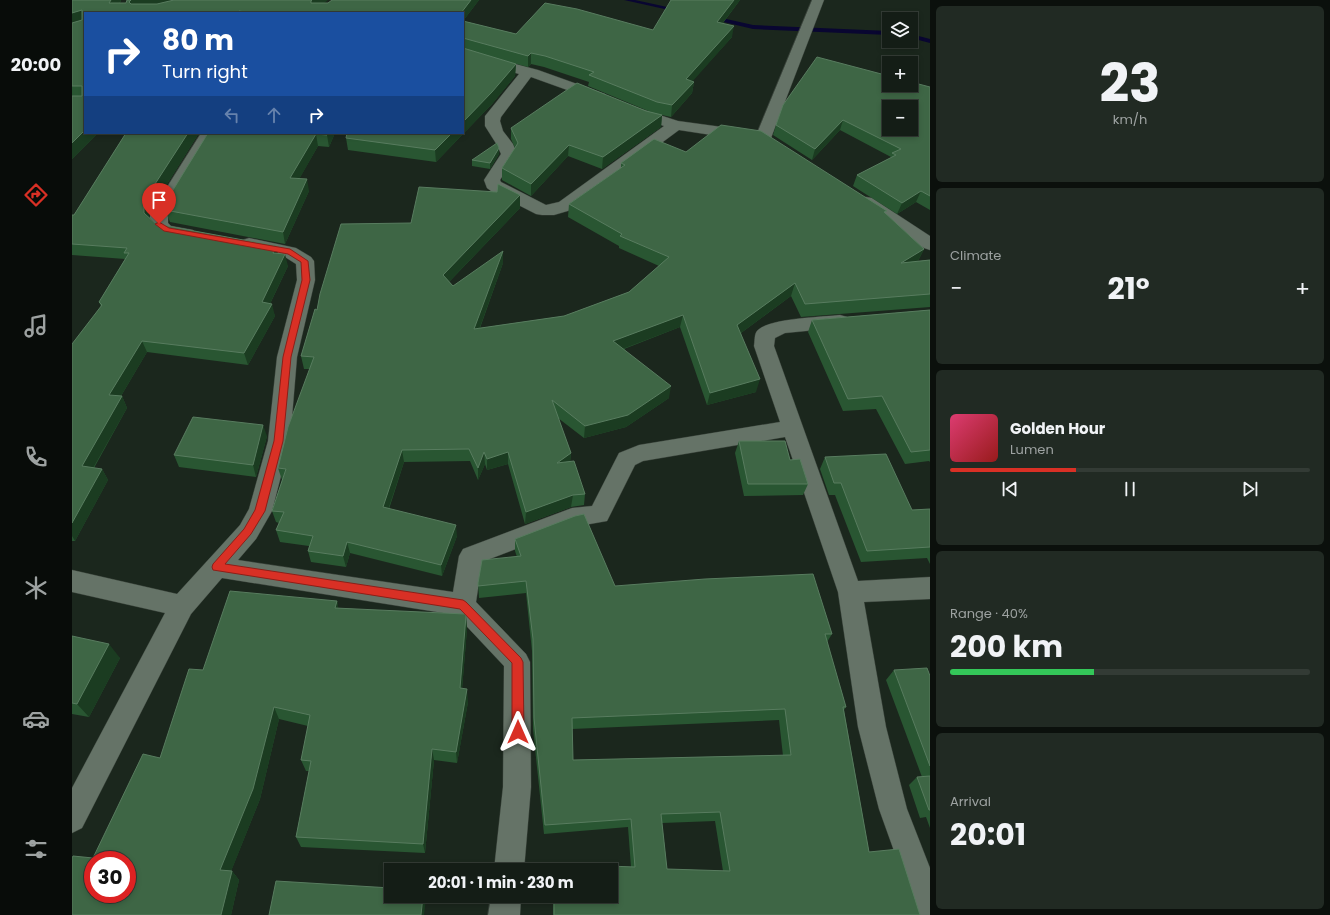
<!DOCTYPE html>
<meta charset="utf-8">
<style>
:root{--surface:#141d16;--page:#212a23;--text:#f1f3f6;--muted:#9da2a1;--line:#333b35;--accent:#d93025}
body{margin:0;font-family:Poppins,sans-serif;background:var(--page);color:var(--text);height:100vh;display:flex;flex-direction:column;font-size:15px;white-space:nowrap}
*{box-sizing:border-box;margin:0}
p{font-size:13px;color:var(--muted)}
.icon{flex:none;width:22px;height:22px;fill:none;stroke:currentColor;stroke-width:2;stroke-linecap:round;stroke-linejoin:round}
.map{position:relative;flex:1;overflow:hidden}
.details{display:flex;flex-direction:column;gap:6px;padding:6px;background:#0b100c;width:400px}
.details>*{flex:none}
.banner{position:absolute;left:12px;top:12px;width:380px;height:122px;border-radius:0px;box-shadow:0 2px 6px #0003,0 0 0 1px var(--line);background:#1a4fa0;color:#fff;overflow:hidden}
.fabs{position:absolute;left:810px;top:12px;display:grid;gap:8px}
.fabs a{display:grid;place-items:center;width:36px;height:36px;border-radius:0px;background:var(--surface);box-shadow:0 2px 6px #0003,0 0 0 1px var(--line);font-size:20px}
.speed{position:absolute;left:12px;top:851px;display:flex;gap:8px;font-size:20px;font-weight:700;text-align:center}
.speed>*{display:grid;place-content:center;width:52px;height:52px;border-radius:50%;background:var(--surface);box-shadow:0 2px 6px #0003,0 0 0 1px var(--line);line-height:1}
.speed .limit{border:6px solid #d22;background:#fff;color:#111}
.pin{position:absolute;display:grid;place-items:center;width:34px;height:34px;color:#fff;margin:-41px -17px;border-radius:50% 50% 50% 0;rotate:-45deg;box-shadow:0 0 4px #0007}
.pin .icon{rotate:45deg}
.me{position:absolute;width:44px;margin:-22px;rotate:0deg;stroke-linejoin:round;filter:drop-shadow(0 0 3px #0008)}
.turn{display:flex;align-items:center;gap:14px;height:84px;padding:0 12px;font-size:18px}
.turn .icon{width:52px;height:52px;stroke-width:2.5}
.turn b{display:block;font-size:28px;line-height:34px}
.lanes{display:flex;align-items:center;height:38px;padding:0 12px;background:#0003;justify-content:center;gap:20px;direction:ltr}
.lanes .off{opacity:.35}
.big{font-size:30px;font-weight:700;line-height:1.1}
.details .widget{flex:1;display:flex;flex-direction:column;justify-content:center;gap:6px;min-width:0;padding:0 14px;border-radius:6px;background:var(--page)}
.details .dial{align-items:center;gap:0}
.dial b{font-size:52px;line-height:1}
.song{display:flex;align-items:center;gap:12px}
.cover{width:48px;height:48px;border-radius:6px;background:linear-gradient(135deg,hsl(340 70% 55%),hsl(0 70% 35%))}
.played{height:4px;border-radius:2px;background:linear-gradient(90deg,var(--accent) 35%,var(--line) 35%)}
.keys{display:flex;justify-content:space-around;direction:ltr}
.heat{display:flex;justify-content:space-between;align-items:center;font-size:22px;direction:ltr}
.charge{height:6px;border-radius:3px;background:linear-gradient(90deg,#34c759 40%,var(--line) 0)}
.trip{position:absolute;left:312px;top:863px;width:234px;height:40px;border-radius:0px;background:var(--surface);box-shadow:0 2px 6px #0003,0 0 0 1px var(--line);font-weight:700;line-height:40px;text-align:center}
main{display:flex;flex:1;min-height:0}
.tab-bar{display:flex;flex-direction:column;width:72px;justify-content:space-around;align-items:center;background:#080c09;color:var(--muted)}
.tab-bar .icon{width:28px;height:28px}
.tab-bar .on{color:var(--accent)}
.tab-bar b{font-size:18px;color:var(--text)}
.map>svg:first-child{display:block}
</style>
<main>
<nav class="tab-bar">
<b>20:00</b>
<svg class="icon on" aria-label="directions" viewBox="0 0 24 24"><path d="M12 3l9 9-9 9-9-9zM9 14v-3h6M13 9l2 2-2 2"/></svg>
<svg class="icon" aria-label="music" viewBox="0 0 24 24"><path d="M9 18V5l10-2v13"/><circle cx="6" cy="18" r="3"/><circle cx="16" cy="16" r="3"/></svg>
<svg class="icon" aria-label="phone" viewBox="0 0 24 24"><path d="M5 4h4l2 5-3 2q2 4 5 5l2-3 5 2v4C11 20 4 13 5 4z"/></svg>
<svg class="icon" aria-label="climate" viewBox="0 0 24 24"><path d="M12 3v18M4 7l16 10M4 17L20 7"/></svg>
<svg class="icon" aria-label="car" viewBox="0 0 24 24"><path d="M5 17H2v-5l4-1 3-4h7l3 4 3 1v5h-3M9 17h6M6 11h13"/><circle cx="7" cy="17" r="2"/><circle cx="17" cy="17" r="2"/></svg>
<svg class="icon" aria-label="filters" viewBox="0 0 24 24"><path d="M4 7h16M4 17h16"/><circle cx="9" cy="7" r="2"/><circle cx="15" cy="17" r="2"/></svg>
</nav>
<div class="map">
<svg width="858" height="915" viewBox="0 0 858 915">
<rect width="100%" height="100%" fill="#1b271d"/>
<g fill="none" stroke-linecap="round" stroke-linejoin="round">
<path fill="#090631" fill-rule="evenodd" d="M552,0H563L609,10L606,12Z
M641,16L681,25L817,31V35L681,29L639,19L638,18Z
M839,34L858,39V43L839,38Z"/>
<g stroke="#384139" stroke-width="1">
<path id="minor" d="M740,0H752L699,138L697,141L691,143L685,141L683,138Z
M391,50L466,70L533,94L535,97L533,100L528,101L523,100L459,77L429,117L428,121L431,131L441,144L445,154L428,180L429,182L474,205L487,202L592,126L556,114L553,111L556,108L561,106L566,108L606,121L672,130L678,132L680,135L678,138L672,140L607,130L499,210L482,215H470L464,214L419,191L415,188L412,180L429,154L425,145L413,126V116L447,74L391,58Z
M129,133H145L96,214V223L99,226L121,230L124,234L121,238C108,241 86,237 78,225V214Z
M794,197L800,198L858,236V250L852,248L788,206L786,202L788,198Z
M177,238L224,248L239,257L242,261L243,280L225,357L218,441L200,511L184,539L166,560L381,592L387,556L391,549L500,508L520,506L547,453L567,445L708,422L682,346C683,341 682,335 685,331C696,318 751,317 768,315L775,317L778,322L775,327L713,333L703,338L702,346L786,581L858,577V599L792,602L814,727L835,809L858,868V915H845L807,809L786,727L766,592L713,437L571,461L563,465L535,521L501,527L410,562L404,602L454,654L458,662L459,787L452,870H422L431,787L432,666L384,615L150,578L119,614L10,828L0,833V788L93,613L0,592V570L105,594L168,525L177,509L196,441L205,357L225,280L224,264L213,257L171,248L168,244L171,240Z
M419,896H449L448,915H416Z"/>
</g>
<use href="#minor" fill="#657367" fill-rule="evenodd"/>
</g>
<path fill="#295632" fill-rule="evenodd" d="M0,0H49L48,3H252L407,0L391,21L444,34L581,30L599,0H668L651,23L660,37L620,81L622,82L620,93L599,117L590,115L589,127L530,169L496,156L459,196L430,180V168L443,148L439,139V128L574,111L581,113L516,86L517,82L472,67L459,64L456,67L411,55L444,64L443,76L420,104L364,162L276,150L274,138L391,133V13H13L26,133L0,159Z
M858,87V210L844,202L825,214L781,186L785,175L819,158V157L768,130L740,160L701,135L704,125Z
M54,133H127L77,213V217L84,224L204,246L206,254L216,266L198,304L203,316L176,365L75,352L49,396H50L55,408L22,468L30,469L36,480L3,541H0V344L29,307L27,302L53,259L0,255V215H2Z
M136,133H263L257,147L246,146L227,179L237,191L213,244L98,222L93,210Z
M614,152L814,214L852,249L846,261L858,260V307L729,317L719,296L669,333L684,392L635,405L608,327L552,349L597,398L554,427L512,438L486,418L499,453L498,462L513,494L512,505L499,507L453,524L436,464L415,470L413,464L406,480L398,461L332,462L317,509L385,536L370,576L278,553L274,567L239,562L236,551L237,546L208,542L204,530L207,523L204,522L200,511L210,480L206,468L238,369H232L229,356L245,310L339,223L448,195V208L377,282L381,286L431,263L408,328L492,316L557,292L587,266L547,248V246L496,217L497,204L549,168V163Z
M427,154L418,169L400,166V160Z
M858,310V462L857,461L833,464L804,409L771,411L736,332L740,320Z
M195,436L184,477L107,467L102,455Z
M667,441L736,484L731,495L672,496L663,453Z
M753,457L840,510L858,509V564L855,558L789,562L763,495H757L748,469Z
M443,539L543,586L760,634L755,642L774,707L772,710L797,852L848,915H481V896H539V870H481L482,864L559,867L556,827L472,834L461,729L460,651L454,593L407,598L406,583L445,557L443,551ZM707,720L711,756L501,760L500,729ZM643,821L651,871L595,869L590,823Z
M265,601L266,608L394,616L395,629L390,689L396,702L385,763L362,760L353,853L229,847L224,837L237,771H234L229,760L236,726L207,719L188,799L159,871H160L167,880L159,915H0L21,858L88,758L131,670Z
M0,636L48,658L17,717L0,714Z
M822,670L858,676V828L854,817L848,818L837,785L845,777H850L814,680Z"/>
<path fill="#1b3c21" d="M39,0H49L42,13L37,3Z
M59,0H105L60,13L57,2Z
M240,0H256L241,12L239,3V1Z
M399,0H407L391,21V13H389Z
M662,0H668L643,33L645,22Z
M10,10L13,18L0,25V13Z
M662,26L660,37L612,91L614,79Z
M459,53V64L456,67V56Z
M444,64L443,76L420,104L364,162L363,150L380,133H391V122Z
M622,82L620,93L599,117L600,105Z
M590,115L589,127L530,169L531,157Z
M771,120L768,130L740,160L743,149Z
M13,130V133H26L0,159V143Z
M116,133H127L77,213L76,225L72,213V201Z
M256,133H263L257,147L255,135Z
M244,134L246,146L221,190L218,178Z
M497,145L496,156L459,196V184Z
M427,148V154L418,169V163Z
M235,179L237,191L213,244L211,232Z
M849,191L844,202L825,214L830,203Z
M448,195V208L372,287L371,275Z
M204,246L207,257L201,253Z
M852,249L846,261L829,263Z
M431,251V263L403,341L402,329Z
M213,254L216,266L193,314L190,302Z
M723,283L719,296L662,338L665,325Z
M200,304L203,316L176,365L172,353Z
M611,315L608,327L540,353L541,341Z
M70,341L75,352L43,406L37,395Z
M688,379L684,392L635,405L638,393Z
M599,386L597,398L554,427L512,438L513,426Z
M50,396L55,408L16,477L10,466Z
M191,425L195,436L184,477L181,465Z
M330,450L332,462L313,519L311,507Z
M412,452L413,464L406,480V468Z
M436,452V464L415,470V459Z
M499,453L498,465L485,463Z
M30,469L36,480L3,541L0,536V523Z
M501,495L499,507L453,524L454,512Z
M384,525L385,536L370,576L369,565Z
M275,542L278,553L274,567L271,556Z
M265,601L268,615L263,608Z
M394,616L395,629L389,701L388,688Z
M37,644L48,658L17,717L5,704Z
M395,689L396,702L385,763L384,752Z
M202,707L207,719L188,799L156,879L148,870Z
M360,749L362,760L353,853L351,844Z
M160,871L167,880L159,915H149Z
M351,896H353L354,899L352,915H349Z"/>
<path fill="#3e6645" stroke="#587c5f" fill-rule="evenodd" d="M0,0H39L37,3H54L55,0H59L57,2L59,4H85L102,0H240L239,1V3H256L260,0H399L389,13H179L167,11L166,13H13V130L0,143V96H10V86H0V23L10,20V10L0,13Z
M599,0H662L645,22L662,26L614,79L622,82L600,105L585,102L517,75L522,72L473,56L459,53L456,56L391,38V21L444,34L473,3L505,9L581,30Z
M391,48L444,64L420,92L391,122Z
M745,57L817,76V85H839V82L858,87V196L849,191L830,203L785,175L824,155L820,153L829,149L771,120L743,149L704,125L711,105ZM817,107H839V129H817Z
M505,83L574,111L590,115L531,157L497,145L459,184L430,168L446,143L439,128Z
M649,125L689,131L815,211L812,212L852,249L829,263L858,260V294L733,304L723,283L665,325L688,379L638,393L611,315L541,341L599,386L556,415L513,426L480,400L499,453L485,463L502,461L513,494L501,495L454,512L436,452L415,459L412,452L406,468L397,449L330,450L311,507L384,525L369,565L275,542L271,556L236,551L241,536L204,530L212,512L200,511L214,469L206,468L216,427L242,357L229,356L243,309L245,310L248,294L269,224L339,223L347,187L425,192L426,184L448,195L371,275L381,286L431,251L402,329L492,316L557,292L597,257L548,236L550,234L497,204L553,165L549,163L582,139L614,152Z
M54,133H116L72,201V213L84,224L204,246L201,253L213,254L190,302L200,304L172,353L70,341L37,395L50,396L10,466L30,469L0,523V344L30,305L27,302L57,253H52L55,248L0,244V215H2Z
M136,133H256L255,135L244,134L218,178L235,179L211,232L93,210V203Z
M275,133H380L363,150L274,138Z
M425,143L427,148L418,163L400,160Z
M858,310V450L839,452L810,396L776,399L740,320Z
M121,417L191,425L181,465L102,455Z
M667,441H713L718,460L728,459L736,484H676Z
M814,454L840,510L858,509V547L795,551L769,483H762L753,457Z
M512,514L543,586L633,579L741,574L760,634H753L774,707H771L797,852L827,849L848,915H482V896H539V870H482V864L563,867L559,819L473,825L462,718L461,639L454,581L406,586V583L410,560L449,556L443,539L503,516ZM713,709L719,755L501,760L500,718ZM648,812L658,871L595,869L589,814Z
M158,591L265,601L263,608L393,614L394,616L388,688L395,689L384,752L360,749L351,844L224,837L239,761L229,760L238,715L202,707L181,789L148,870L160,871L149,915H0V858L1,856L21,858L71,754L88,758L117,669L131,670ZM21,860H55V894H21Z
M0,636L37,644L5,704L0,703Z
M855,668L858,676V766L822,670Z
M858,776V810H857L845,777Z
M204,881L319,888V896H351L349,915H197Z"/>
<path fill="#d93025" stroke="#8d1f18" d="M87,222L97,228L218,249L236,261L238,280L219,357L211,441L193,511L179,534L153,564L391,600L394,602L449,658L451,662L452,732L450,736L446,737L442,736L440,732V663L388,609L141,570L140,567L141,564L172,529L183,510L202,441L211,357L230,280L229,262L216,254L92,231L83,224Z"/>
</svg>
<div class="fabs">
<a><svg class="icon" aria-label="layers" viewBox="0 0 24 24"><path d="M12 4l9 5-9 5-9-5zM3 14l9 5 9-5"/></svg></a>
<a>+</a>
<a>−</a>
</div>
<div class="speed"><div class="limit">30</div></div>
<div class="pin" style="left:87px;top:224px;background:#d93025"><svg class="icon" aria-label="arrive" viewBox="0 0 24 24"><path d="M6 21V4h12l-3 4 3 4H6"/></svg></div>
<svg class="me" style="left:446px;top:732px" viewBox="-20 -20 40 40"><path d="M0-17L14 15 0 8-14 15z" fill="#d93025" stroke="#fff" stroke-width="4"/></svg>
<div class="trip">20:01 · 1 min · 230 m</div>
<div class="banner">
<div class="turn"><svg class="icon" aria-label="right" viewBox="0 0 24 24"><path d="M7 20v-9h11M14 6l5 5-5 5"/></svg><div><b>80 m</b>Turn right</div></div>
<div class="lanes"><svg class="icon off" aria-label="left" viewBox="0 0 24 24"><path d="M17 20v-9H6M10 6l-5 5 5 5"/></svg><svg class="icon off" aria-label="ahead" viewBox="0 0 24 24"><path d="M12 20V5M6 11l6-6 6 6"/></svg><svg class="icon" aria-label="right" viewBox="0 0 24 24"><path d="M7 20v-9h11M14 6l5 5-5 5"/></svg></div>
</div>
</div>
<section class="details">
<div class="widget dial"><b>23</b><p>km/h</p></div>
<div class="widget"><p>Climate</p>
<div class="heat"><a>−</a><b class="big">21°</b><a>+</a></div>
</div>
<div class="widget">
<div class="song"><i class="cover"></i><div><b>Golden Hour</b><p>Lumen</p></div></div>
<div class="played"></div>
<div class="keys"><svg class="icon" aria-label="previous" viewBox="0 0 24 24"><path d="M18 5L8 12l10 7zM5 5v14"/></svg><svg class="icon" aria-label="pause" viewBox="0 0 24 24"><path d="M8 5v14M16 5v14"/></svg><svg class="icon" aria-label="next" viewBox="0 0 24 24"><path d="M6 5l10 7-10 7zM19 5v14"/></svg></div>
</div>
<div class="widget"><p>Range · 40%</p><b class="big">200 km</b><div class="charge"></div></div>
<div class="widget"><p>Arrival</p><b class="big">20:01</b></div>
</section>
</main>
